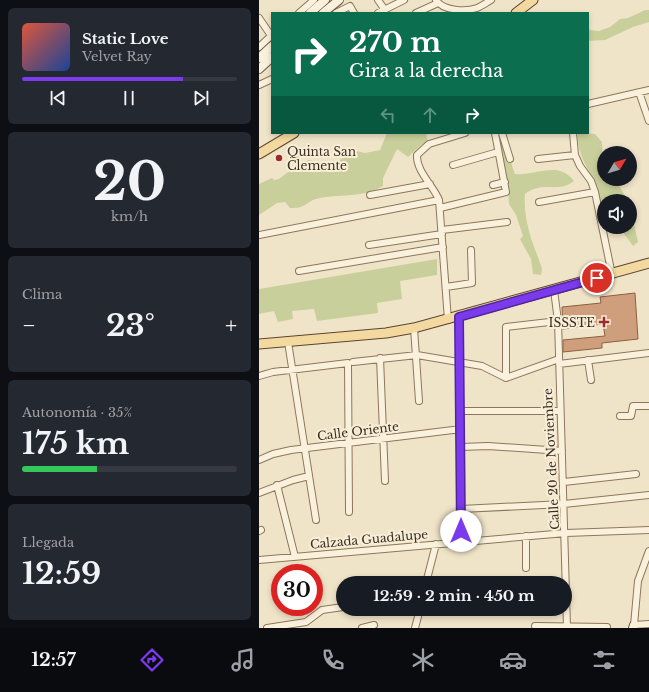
<!DOCTYPE html>
<html lang="es">
<meta charset="utf-8">
<style>
:root{--surface:#171b24;--page:#242831;--text:#f1f3f6;--muted:#9ea1a6;--line:#363941;--accent:#7c3aed}
body{margin:0;font-family:"Libre Baskerville",serif;background:var(--page);color:var(--text);height:100vh;display:flex;flex-direction:column;font-size:15px;white-space:nowrap}
*{box-sizing:border-box;margin:0}
p{font-size:13px;color:var(--muted)}
.icon{flex:none;width:22px;height:22px;fill:none;stroke:currentColor;stroke-width:2;stroke-linecap:round;stroke-linejoin:round}
.map{position:relative;flex:1;overflow:hidden}
.drawer{display:flex;flex-direction:column;gap:8px;padding:8px;background:#0d0f14;width:259px}
.drawer>*{flex:none}
.guide{position:absolute;left:12px;top:12px;width:318px;height:122px;border-radius:0px;box-shadow:0 2px 6px #0003;background:#0b6e4f;color:#fff;overflow:hidden}
.needle{width:26px;rotate:52deg}
.tools{position:absolute;left:338px;top:146px;display:grid;gap:8px}
.tools a{display:grid;place-items:center;width:40px;height:40px;border-radius:50%;background:var(--surface);box-shadow:0 2px 6px #0003;font-size:20px}
.speed{position:absolute;left:12px;top:564px;display:flex;gap:8px;font-size:20px;font-weight:700;text-align:center}
.speed>*{display:grid;place-content:center;width:52px;height:52px;border-radius:50%;background:var(--surface);box-shadow:0 2px 6px #0003;line-height:1}
.speed .limit{border:6px solid #d22;background:#fff;color:#111}
.pin{position:absolute;display:grid;place-items:center;width:34px;height:34px;color:#fff;margin:-17px;border:2px solid #fff;border-radius:50%;box-shadow:0 1px 4px #0007}
.me{position:absolute;width:44px;margin:-22px;rotate:0deg;stroke-linejoin:round;filter:drop-shadow(0 0 3px #0008)}
.turn{display:flex;align-items:center;gap:14px;height:84px;padding:0 12px;font-size:18px}
.turn .icon{width:52px;height:52px;stroke-width:2.5}
.turn b{display:block;font-size:28px;line-height:34px}
.lanes{display:flex;align-items:center;height:38px;padding:0 12px;background:#0003;justify-content:center;gap:20px;direction:ltr}
.lanes .off{opacity:.35}
.big{font-size:30px;font-weight:800;line-height:1.1}
.drawer .widget{flex:1;display:flex;flex-direction:column;justify-content:center;gap:6px;min-width:0;padding:0 14px;border-radius:6px;background:var(--page)}
.drawer .dial{align-items:center;gap:0}
.dial b{font-size:52px;line-height:1}
.song{display:flex;align-items:center;gap:12px}
.cover{width:48px;height:48px;border-radius:6px;background:linear-gradient(135deg,hsl(10 70% 55%),hsl(220 70% 35%))}
.played{height:4px;border-radius:2px;background:linear-gradient(90deg,var(--accent) 75%,var(--line) 75%)}
.keys{display:flex;justify-content:space-around;direction:ltr}
.heat{display:flex;justify-content:space-between;align-items:center;font-size:22px;direction:ltr}
.charge{height:6px;border-radius:3px;background:linear-gradient(90deg,#34c759 35%,var(--line) 0)}
.trip{position:absolute;left:77px;top:576px;width:236px;height:40px;border-radius:20px;background:var(--surface);box-shadow:0 2px 6px #0003;font-weight:800;line-height:40px;text-align:center}
.dock{display:flex;height:64px;justify-content:space-around;align-items:center;background:#090b0e;color:var(--muted)}
.dock .icon{width:28px;height:28px}
.dock .selected{color:var(--accent)}
.dock b{font-size:18px;color:var(--text)}
main{display:flex;flex:1;min-height:0}
.map>svg:first-child{display:block}
</style>
<main>
<section class="drawer">
<div class="widget">
<div class="song"><i class="cover"></i><div><b>Static Love</b><p>Velvet Ray</p></div></div>
<div class="played"></div>
<div class="keys"><svg class="icon" aria-label="previous" viewBox="0 0 24 24"><path d="M18 5L8 12l10 7zM5 5v14"/></svg><svg class="icon" aria-label="pause" viewBox="0 0 24 24"><path d="M8 5v14M16 5v14"/></svg><svg class="icon" aria-label="next" viewBox="0 0 24 24"><path d="M6 5l10 7-10 7zM19 5v14"/></svg></div>
</div>
<div class="widget dial"><b>20</b><p>km/h</p></div>
<div class="widget"><p>Clima</p>
<div class="heat"><a>−</a><b class="big">23°</b><a>+</a></div>
</div>
<div class="widget"><p>Autonomía · 35%</p><b class="big">175 km</b><div class="charge"></div></div>
<div class="widget"><p>Llegada</p><b class="big">12:59</b></div>
</section>
<div class="map">
<svg width="390" height="628" viewBox="0 0 390 628">
<rect width="100%" height="100%" fill="#f0e4c8"/>
<path fill="#c9cf9b" d="M386,10H390V22L374,27L346,40L329,41V30L340,31L351,27L361,19L369,18Z
M128,133H171L167,135L169,141L162,145L149,157L138,149L124,178V186C102,199 80,193 57,199C52,200 48,204 44,206C40,208 35,208 31,208L26,202L18,203L0,215V184L13,178L15,180L20,179L40,164L50,160L63,164L77,162L97,151L106,153L121,150Z
M319,133L336,134L343,142L345,179H356L369,201H345V210C338,202 338,193 335,184C329,166 317,153 319,133Z
M238,135L243,136C251,147 250,161 256,174C278,176 299,160 315,181C299,194 285,180 266,194C264,221 274,244 283,268L282,275L274,274L272,259L261,239L264,236L257,215L250,204L249,188L242,162Z
M371,206L379,242L374,246L360,227H371Z
M178,259V275L141,281L143,299L118,303L119,313L58,321L55,309L33,311L34,319L19,322L15,311L0,314V289Z"/>
<path fill="#cf9f7d" stroke="#8d5f41" d="M376,293L379,339L343,343V348L304,352V340L346,336L344,324L304,329L303,307L342,303L341,297Z"/>
<g fill="none" stroke-linecap="round" stroke-linejoin="round">
<g stroke="#8d765c" stroke-width="8">
<path id="street" d="M119,0L126,10
M177,0C184,11 207,12 218,8C223,6 227,3 232,0
M40,13L55,0
M77,13L91,6L95,13
M119,13L145,0
M157,13L179,3
M0,18L13,37
M0,47L13,35
M0,85L13,79
M380,92L390,121
M329,104L390,90
M243,133L251,159
M314,133L316,155L321,166L332,181L336,192L353,275
M279,159L316,155
M194,165L239,152
M234,185L246,182
M111,195L171,184
M280,202L336,192
M181,208L247,192L236,133
M183,230L248,222
M0,235L180,200
M110,245L183,234
M40,271L184,247
M187,287L213,283L212,250
M295,290L299,321L308,628
M200,317L202,542
M189,320L180,200C174,185 157,171 158,155L170,144L206,133
M155,328L160,401
M29,342L57,520
M121,358L126,481
M329,360L332,380
M94,362L158,355L223,366L247,378L300,359
M300,364L390,353
M0,376L14,372L89,363L90,512
M247,378V327L299,321
M202,411H300
M361,416H372L374,406H390
M202,447L229,446L303,451
M0,460L14,454L32,450L202,429
M305,482L377,474
M18,485L36,557
M0,493L34,480L50,476
M202,509L305,504L390,495
M0,531L2,530
M267,536V568
M390,551L379,581L375,625L390,624
M0,560L307,533L390,530
M167,583L177,544
M276,626L348,627
M8,628L47,622L63,610L84,607
M103,628L115,625
M156,628L161,609"/>
</g>
<g stroke="#6f573f" stroke-width="10">
<path id="secondary" d="M51,13L66,0
M64,13L80,0
M0,58L13,46
M0,69L13,57
M374,628L375,625"/>
</g>
<g stroke="#5b4430" stroke-width="11">
<path id="primary" d="M257,13L274,0
M0,154L35,133
M0,344L127,333L155,328L390,263"/>
</g>
<use href="#street" stroke="#faf1dc" stroke-width="6"/>
<use href="#secondary" stroke="#faf1dc" stroke-width="8"/>
<use href="#primary" stroke="#f3d9a0" stroke-width="9"/>
</g>
<g fill="none" stroke-linecap="round" stroke-linejoin="round">
<g stroke="#51269a" stroke-width="10">
<path id="route" d="M202,531L200,317L338,278"/>
</g>
<use href="#route" stroke="#7c3aed" stroke-width="7"/>
</g>
<g fill="#9e2a2b" stroke="#f7eed8" stroke-width="1.5">
<circle cx="20" cy="158" r="4"/>
<path d="M343 316h4v4h4v4h-4v4h-4v-4h-4v-4h4z"/>
</g>
<g text-anchor="middle" dominant-baseline="central" stroke-width="4" stroke-linejoin="round" paint-order="stroke">
<g font-size="12" fill="#3d2e20" stroke="#f7eed8" text-anchor="start">
<text x="28" y="151">Quinta San<tspan x="28" dy="14">Clemente</tspan></text>
<text x="336" y="322" text-anchor="end">ISSSTE</text>
</g>
<g font-size="12" fill="#3d2e20" stroke="#f7eed8">
<text transform="translate(99 431) rotate(-7)">Calle Oriente</text>
<text transform="translate(292 459) rotate(-93)">Calle 20 de Noviembre</text>
<text transform="translate(110 539) rotate(-5)">Calzada Guadalupe</text>
</g>
</g>
</svg>
<div class="tools">
<a><svg class="needle" viewBox="-14 -14 28 28"><path d="M0-13l5 13h-10z" fill="#e53935"/><path d="M0 13l5-13h-10z" fill="#9ea1a6"/></svg></a>
<a><svg class="icon" aria-label="sound" viewBox="0 0 24 24"><path d="M4 9h4l5-4v14l-5-4H4zM17 9q2 3 0 6"/></svg></a>
</div>
<div class="speed"><div class="limit">30</div></div>
<div class="pin" style="left:338px;top:278px;background:#d93025"><svg class="icon" aria-label="arrive" viewBox="0 0 24 24"><path d="M6 21V4h12l-3 4 3 4H6"/></svg></div>
<svg class="me" style="left:202px;top:531px" viewBox="-20 -20 40 40"><circle r="19" fill="#fff"/><path d="M0-13L10 11 0 6-10 11z" fill="#7c3aed"/></svg>
<div class="trip">12:59 · 2 min · 450 m</div>
<div class="guide">
<div class="turn"><svg class="icon" aria-label="right" viewBox="0 0 24 24"><path d="M7 20v-9h11M14 6l5 5-5 5"/></svg><div><b>270 m</b>Gira a la derecha</div></div>
<div class="lanes"><svg class="icon off" aria-label="left" viewBox="0 0 24 24"><path d="M17 20v-9H6M10 6l-5 5 5 5"/></svg><svg class="icon off" aria-label="ahead" viewBox="0 0 24 24"><path d="M12 20V5M6 11l6-6 6 6"/></svg><svg class="icon" aria-label="right" viewBox="0 0 24 24"><path d="M7 20v-9h11M14 6l5 5-5 5"/></svg></div>
</div>
</div>
</main>
<nav class="dock">
<b>12:57</b>
<svg class="icon selected" aria-label="directions" viewBox="0 0 24 24"><path d="M12 3l9 9-9 9-9-9zM9 14v-3h6M13 9l2 2-2 2"/></svg>
<svg class="icon" aria-label="music" viewBox="0 0 24 24"><path d="M9 18V5l10-2v13"/><circle cx="6" cy="18" r="3"/><circle cx="16" cy="16" r="3"/></svg>
<svg class="icon" aria-label="phone" viewBox="0 0 24 24"><path d="M5 4h4l2 5-3 2q2 4 5 5l2-3 5 2v4C11 20 4 13 5 4z"/></svg>
<svg class="icon" aria-label="climate" viewBox="0 0 24 24"><path d="M12 3v18M4 7l16 10M4 17L20 7"/></svg>
<svg class="icon" aria-label="car" viewBox="0 0 24 24"><path d="M5 17H2v-5l4-1 3-4h7l3 4 3 1v5h-3M9 17h6M6 11h13"/><circle cx="7" cy="17" r="2"/><circle cx="17" cy="17" r="2"/></svg>
<svg class="icon" aria-label="filters" viewBox="0 0 24 24"><path d="M4 7h16M4 17h16"/><circle cx="9" cy="7" r="2"/><circle cx="15" cy="17" r="2"/></svg>
</nav>
